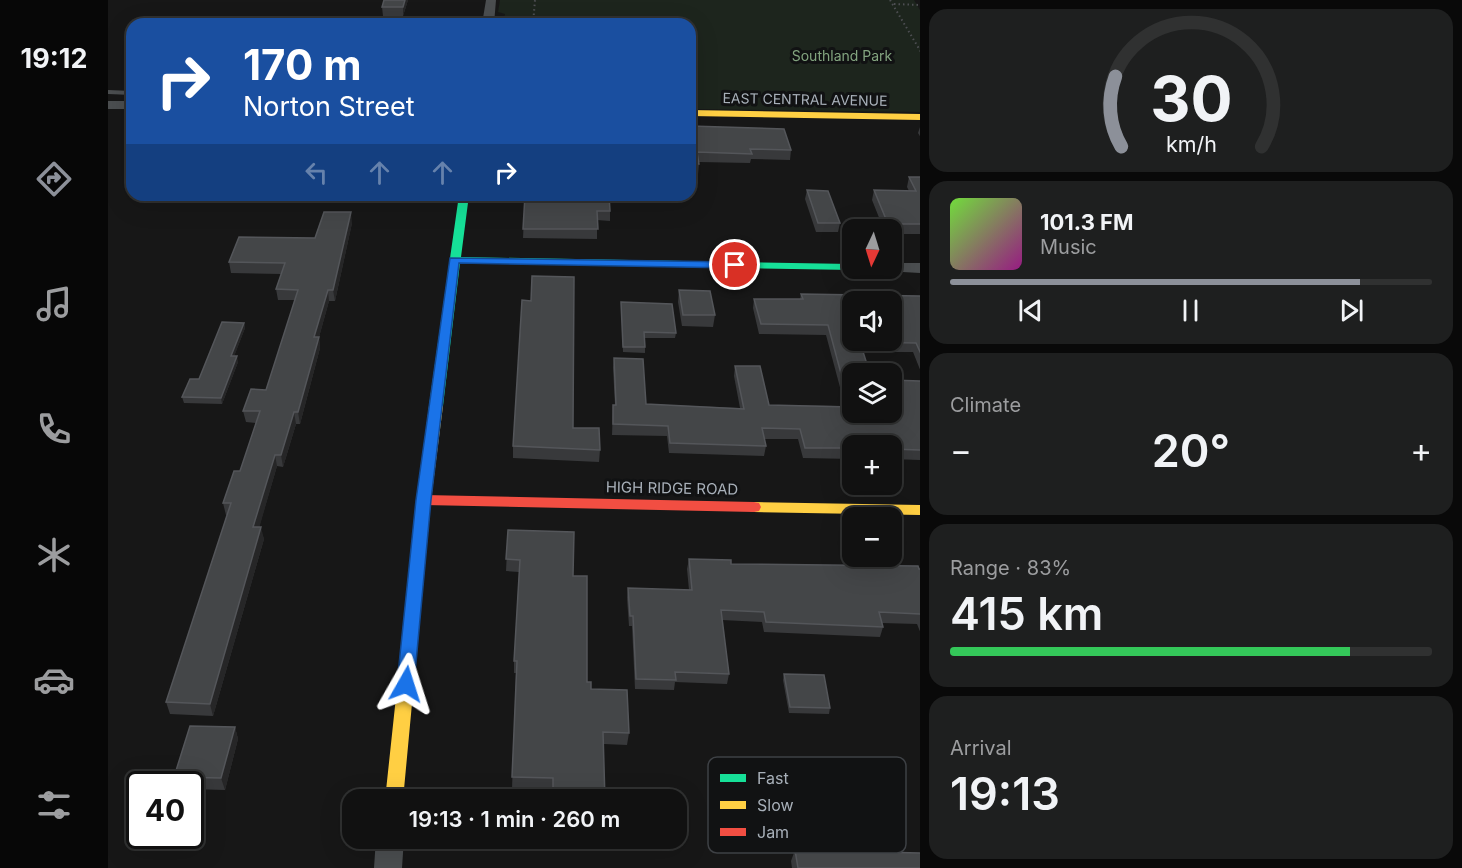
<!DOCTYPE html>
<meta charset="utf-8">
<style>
:root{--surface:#111;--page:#1e1f1f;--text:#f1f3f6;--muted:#9c9d9f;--line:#303131;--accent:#8c9099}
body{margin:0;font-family:Inter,sans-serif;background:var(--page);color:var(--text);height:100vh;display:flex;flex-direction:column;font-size:22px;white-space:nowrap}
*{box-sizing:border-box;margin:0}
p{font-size:20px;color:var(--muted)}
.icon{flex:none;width:33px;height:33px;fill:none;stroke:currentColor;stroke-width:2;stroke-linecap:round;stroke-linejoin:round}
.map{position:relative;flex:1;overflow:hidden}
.side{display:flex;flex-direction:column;gap:9px;padding:9px;background:#090909;width:542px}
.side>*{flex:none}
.hud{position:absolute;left:18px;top:18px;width:570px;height:183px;border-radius:18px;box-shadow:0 6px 24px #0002,0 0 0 2px var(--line);background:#1a4fa0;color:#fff;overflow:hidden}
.needle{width:39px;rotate:184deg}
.tools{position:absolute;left:734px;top:219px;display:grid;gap:12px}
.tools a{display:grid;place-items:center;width:60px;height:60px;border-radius:12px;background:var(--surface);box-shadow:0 6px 24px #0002,0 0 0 2px var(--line);font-size:30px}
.speed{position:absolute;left:18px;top:771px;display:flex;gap:12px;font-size:30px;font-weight:700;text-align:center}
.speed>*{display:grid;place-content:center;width:78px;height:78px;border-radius:50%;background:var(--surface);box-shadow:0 6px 24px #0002,0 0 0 2px var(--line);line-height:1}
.speed .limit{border:3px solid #111;border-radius:9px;background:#fff;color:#111}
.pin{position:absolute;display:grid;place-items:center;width:51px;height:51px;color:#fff;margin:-26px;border:3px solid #fff;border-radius:50%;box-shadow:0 2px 6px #0007}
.me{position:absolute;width:66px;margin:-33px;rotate:6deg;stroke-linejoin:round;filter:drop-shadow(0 0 4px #0008)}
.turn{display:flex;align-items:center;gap:21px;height:126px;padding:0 18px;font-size:27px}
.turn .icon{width:78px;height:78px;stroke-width:2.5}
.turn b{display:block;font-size:42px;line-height:51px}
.lanes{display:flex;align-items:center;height:57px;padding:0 18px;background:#0003;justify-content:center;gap:30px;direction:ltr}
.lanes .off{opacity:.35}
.big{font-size:45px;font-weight:600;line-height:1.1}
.side .widget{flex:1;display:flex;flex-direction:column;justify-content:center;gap:9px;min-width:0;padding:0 21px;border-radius:18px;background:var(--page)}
.side .dial{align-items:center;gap:0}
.dial svg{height:156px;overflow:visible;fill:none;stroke:var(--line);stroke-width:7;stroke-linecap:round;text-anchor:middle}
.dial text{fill:var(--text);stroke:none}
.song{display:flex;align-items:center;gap:18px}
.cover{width:72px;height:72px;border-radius:9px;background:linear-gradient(135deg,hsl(100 70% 55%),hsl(310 70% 35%))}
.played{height:6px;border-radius:3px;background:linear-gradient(90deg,var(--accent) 85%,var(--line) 85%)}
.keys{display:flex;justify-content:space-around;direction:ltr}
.heat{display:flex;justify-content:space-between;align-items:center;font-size:33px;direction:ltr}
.charge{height:9px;border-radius:4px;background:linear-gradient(90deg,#34c759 83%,var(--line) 0)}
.trip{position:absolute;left:234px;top:789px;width:345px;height:60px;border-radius:18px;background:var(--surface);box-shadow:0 6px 24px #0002,0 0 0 2px var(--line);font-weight:600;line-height:60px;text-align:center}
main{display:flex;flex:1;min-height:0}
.tabs{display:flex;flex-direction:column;width:108px;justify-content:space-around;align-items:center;background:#070707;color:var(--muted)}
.tabs .icon{width:42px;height:42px}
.tabs .selected{color:var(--accent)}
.tabs b{font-size:27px;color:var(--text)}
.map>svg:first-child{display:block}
</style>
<main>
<nav class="tabs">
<b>19:12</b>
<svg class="icon selected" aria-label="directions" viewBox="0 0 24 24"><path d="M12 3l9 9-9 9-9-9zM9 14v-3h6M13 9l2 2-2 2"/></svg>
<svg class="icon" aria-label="music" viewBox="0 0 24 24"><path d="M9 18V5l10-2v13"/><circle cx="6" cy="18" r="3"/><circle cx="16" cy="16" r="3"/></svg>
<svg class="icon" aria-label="phone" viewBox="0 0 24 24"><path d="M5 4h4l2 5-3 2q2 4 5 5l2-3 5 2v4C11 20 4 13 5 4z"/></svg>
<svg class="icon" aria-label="climate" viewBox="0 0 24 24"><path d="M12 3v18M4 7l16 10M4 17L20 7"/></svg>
<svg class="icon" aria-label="car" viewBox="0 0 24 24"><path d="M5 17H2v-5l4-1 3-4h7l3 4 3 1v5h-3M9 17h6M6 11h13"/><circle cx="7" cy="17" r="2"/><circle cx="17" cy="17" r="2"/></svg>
<svg class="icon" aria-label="filters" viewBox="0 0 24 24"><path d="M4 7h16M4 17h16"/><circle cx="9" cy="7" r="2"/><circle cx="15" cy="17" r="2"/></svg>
</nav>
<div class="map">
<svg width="813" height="868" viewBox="0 0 813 868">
<rect width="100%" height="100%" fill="#171717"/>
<path fill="#1d251d" d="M392,0H806L812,10V112L582,109V24H395L397,14L390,12Z"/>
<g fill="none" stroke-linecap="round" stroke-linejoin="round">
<path stroke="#4d4e52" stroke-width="2" stroke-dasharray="1.5 3" stroke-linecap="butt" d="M782,0L813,52
M786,4L813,5
M425,24L427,0"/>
<path fill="#4b4e50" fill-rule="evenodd" d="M0,90L24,91V95L0,94Z"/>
<path fill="#4b4e50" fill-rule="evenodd" d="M378,0H388L386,24H374Z
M0,101H24V109H0Z
M783,263H813V273L777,271L775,268H783Z
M268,838H296L294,868H266Z"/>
<path fill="#16e098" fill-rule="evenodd" d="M351,195H361L353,257L744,264V268H749L744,270L352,263L335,406L328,410L321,406Z"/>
<path fill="#ffcf43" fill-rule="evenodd" d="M582,110L813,114V120L582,116Z
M328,402L335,406L323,500L295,800H277L309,500L321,406Z
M646,502L813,505V515L646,512L641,511L639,507L641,503Z"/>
<path fill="#f24e42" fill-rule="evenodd" d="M316,495L646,502L651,503L653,507L651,511L646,512L316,505L311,504L309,500L311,496Z"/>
</g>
<path fill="#38393b" d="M276,0H300L295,16H275L274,7Z
M813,124V138L810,133Z
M582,126L683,150L682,160L643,159L642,163L591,162L590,174H582Z
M801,177H813V234H783V230H776L764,200L766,190L801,191L799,187Z
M699,190L732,223L730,232H708L697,199Z
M417,195L502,211V221L489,220V239L415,238Z
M244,223L227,301H221L211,337L212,348L192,424H188L175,467L169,466L151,527L156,539L105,716L62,714L58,702L119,515H118L115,503L132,471L148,423L138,422L135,411L158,390L187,300H170L168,289L173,274L123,273L121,262L207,238Z
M571,290L607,315L605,327L574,326L570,302Z
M693,294L813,296V372L805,352H755L744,412L813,381V460L783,459V446H744V459L695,458L690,439H656L658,446L656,456L561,453L559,436L504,435L505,405H507L505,368L506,358L538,404L632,408L626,376L627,366L661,405L737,406L718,335L651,334L645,308L646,299H692Z
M513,302L568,333L567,338H537V353L515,352Z
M136,323L137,328L126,356L130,362L114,404L76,403L74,397L91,379Z
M465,428L492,450L491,462L405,458V446Z
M400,530L465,576L479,682L483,689L521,733L519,745L496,744L445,790L404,789L408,673H406V661L411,572L398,571Z
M581,559L623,564L813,569V634L809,624L774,623L775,627L772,637L656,632L654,622L614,620L621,674L619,684L567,682L566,690L527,689L524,626H521L519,598L520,588L581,590L579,569Z
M676,674L722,708L721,714L681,713L675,680Z
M127,727L130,739L117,790L82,789V784H69L66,777Z
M687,850L813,868H684L683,861Z"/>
<path fill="#262627" d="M297,0H300L295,16V7Z
M243,212L244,223L227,301L225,290Z
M220,290L221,301L211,337L212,348L192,424L190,412L206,337Z
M136,323L137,328L124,362L123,356Z
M129,356L130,362L114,404L113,398Z
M186,412L188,424L175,467L173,455Z
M167,455L169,466L148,539L145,527Z
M153,527L156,539L105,716L102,704Z
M127,727L130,739L117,790L113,778Z"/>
<path fill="#444648" stroke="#54565a" stroke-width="1.5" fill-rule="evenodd" d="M276,0H297L295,7H274Z
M582,126L676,129L683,150L642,149L644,154L589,152L591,164H582Z
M801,177H813V224H780L766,190L808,191Z
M699,190L720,191L732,223H710Z
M417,195H501L502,211H489L490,229H415Z
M216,212H243L225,290H220L206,337H211L190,412H186L173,455H167L145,527H153L102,704L58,702L123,503H115L126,471H132L152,411H135L143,389L158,390L190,290L168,289L177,263L121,262L131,237L207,238Z
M424,276L466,277L465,428H491L492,450L405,446L414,300L423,301Z
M571,290L602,291L607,315H575Z
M693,294L813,296V354L808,343L752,342L762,374H744V412H783V380L813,381V450L783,449V446H744V448H697L692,429L654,428L658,446L562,443L560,426L505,424V405H508L506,358L535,359L538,404L636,409L627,366H652L661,405L742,407L720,325L653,324L646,299H695ZM744,302H783V340H744Z
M513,302L564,304L568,333L536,332L537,347H515Z
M114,322L136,323L123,356H129L113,398L74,397L82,379H91Z
M400,530L466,532L465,576H479V682H483V689L519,690L521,733L495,732L497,800H445V778L404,777L409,661H406L412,560L398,559Z
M581,559L623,560V564L810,566L811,569H813V614L771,612L775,627L658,622L656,612L613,610L621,674L567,672L568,680L528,679L525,616H522L520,588L584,590Z
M676,674L716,675L722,708L682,707Z
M82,726L127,727L113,778L66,777Z
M687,850L813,853V868H690Z"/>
<path fill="#1a73e8" stroke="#114b97" stroke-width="1.5" d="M342,258L627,262L632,265L627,268L351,263L323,500L306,684L304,689H292L289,684L308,500Z"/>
<g text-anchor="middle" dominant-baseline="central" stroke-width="6" stroke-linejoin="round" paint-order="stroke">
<g font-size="14" fill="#83a47f" stroke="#111213">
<text x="734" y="55">Southland Park</text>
</g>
<g font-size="14" fill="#a8b0b9" stroke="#111213">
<text transform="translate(697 99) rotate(1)">EAST CENTRAL AVENUE</text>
</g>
<g font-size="15" fill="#a8b0b9" stroke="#111213">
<text transform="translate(564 488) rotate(1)">HIGH RIDGE ROAD</text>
</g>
</g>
<rect x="600" y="757" width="198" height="96" rx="9" fill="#111213" stroke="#3e4145" stroke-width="1.5"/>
<rect x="612" y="774" width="26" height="8" fill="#16e098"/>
<rect x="612" y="801" width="26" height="8" fill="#ffcf43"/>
<rect x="612" y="828" width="26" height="8" fill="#f24e42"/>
<g font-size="16" fill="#a8b0b9">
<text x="649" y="784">Fast</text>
<text x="649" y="811">Slow</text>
<text x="649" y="838">Jam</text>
</g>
</svg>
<div class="tools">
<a><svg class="needle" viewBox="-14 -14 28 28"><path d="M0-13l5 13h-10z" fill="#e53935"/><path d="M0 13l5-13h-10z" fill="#9c9d9f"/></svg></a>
<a><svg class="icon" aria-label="sound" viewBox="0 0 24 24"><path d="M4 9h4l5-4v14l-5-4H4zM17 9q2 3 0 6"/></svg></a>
<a><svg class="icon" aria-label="layers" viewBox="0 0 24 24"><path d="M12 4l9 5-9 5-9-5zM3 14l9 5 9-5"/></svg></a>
<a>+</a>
<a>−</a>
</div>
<div class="speed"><div class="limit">40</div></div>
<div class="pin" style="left:627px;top:265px;background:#d93025"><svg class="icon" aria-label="arrive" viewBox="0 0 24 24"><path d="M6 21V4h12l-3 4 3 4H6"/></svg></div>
<svg class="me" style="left:298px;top:684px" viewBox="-20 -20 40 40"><path d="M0-17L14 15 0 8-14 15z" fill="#1a73e8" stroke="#fff" stroke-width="4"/></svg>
<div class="trip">19:13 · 1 min · 260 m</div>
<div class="hud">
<div class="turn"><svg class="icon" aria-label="right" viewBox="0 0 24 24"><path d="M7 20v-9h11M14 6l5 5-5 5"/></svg><div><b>170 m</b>Norton Street</div></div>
<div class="lanes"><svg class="icon off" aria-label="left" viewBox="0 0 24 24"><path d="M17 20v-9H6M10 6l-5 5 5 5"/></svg><svg class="icon off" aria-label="ahead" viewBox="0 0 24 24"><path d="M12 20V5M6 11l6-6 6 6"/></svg><svg class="icon off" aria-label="ahead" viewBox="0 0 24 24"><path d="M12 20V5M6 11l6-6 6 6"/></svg><svg class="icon" aria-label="right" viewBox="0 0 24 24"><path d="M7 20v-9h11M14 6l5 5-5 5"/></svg></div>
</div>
</div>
<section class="side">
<div class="widget dial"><svg viewBox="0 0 100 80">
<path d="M14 69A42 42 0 1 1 86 69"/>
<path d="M14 69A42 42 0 0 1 11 33" stroke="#8c9099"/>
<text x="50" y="56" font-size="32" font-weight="700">30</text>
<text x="50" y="72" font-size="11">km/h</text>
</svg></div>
<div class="widget">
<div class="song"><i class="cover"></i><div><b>101.3 FM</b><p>Music</p></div></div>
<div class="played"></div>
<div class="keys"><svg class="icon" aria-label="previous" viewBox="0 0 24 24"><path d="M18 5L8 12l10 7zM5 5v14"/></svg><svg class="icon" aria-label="pause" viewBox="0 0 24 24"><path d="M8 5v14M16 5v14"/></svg><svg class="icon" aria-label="next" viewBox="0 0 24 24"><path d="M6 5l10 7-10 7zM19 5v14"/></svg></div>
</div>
<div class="widget"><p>Climate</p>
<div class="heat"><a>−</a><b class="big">20°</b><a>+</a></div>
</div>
<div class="widget"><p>Range · 83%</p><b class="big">415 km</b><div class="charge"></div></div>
<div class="widget"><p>Arrival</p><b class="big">19:13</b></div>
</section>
</main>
